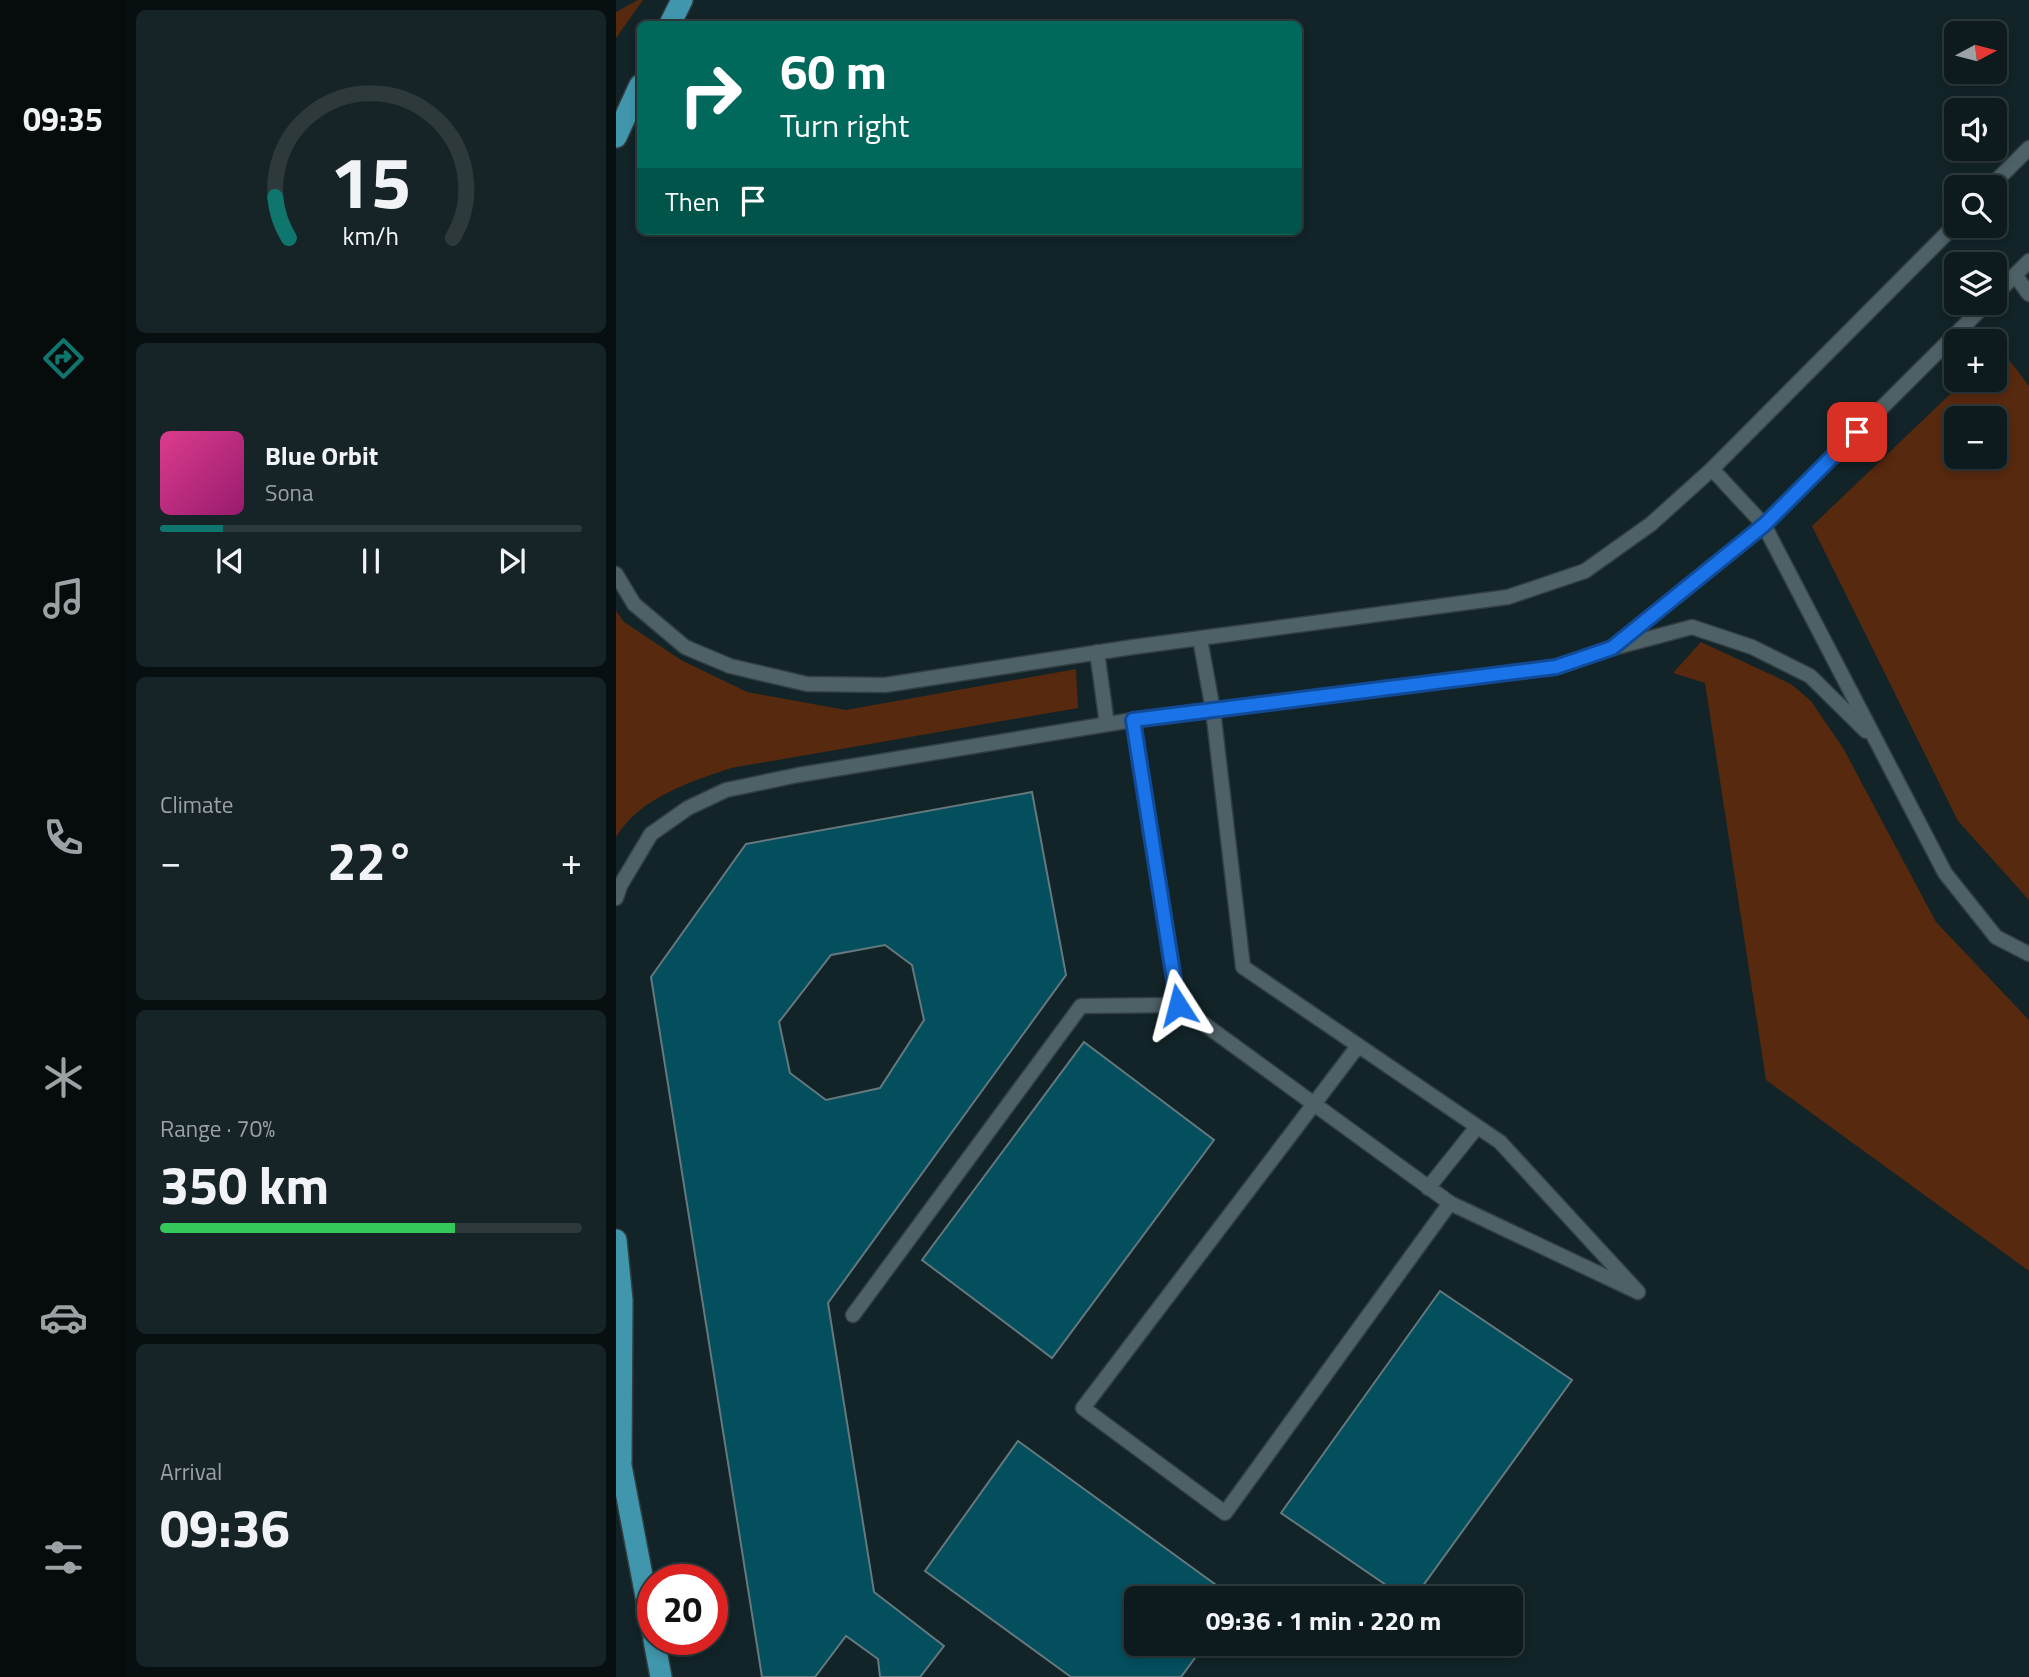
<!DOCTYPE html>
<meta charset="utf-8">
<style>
:root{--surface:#0e1b1e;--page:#172427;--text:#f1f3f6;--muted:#9ba1a4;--line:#2e393c;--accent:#0f766e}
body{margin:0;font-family:"Titillium Web",sans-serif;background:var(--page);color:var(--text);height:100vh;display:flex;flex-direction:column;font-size:26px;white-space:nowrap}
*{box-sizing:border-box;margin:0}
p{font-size:23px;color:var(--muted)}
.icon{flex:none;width:38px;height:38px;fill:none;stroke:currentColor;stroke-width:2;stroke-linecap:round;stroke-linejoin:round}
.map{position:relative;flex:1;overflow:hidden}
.details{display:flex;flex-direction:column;gap:10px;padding:10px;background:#080f10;width:490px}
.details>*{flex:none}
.guide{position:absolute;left:21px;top:21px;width:665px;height:214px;border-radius:10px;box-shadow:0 4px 10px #0003,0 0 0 2px var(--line);background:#00695c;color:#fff;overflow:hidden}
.needle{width:46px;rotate:83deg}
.fabs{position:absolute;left:1328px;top:21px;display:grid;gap:14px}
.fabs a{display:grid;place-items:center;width:63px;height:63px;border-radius:10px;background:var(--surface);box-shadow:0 4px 10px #0003,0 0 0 2px var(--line);font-size:35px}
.speed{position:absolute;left:21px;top:1564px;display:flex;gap:14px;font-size:35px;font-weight:700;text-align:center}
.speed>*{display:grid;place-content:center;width:91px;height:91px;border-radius:50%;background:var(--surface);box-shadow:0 4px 10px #0003,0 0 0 2px var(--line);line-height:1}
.speed .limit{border:10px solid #d22;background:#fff;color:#111}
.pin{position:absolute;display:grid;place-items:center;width:60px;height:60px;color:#fff;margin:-30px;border-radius:14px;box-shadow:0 4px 10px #0006}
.me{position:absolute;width:77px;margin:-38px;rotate:351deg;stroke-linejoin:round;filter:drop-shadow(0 0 5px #0008)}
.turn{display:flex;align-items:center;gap:24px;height:147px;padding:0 28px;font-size:32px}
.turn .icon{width:91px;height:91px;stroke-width:2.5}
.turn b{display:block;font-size:49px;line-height:60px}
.then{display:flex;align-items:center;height:66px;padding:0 28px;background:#0003;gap:14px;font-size:26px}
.big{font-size:52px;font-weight:700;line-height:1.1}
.details .widget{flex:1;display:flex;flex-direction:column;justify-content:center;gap:10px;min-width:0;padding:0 24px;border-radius:10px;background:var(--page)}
.details .dial{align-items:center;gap:0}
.dial svg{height:182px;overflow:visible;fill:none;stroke:var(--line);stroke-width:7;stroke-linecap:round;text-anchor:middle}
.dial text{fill:var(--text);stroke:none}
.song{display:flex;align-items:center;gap:21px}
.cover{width:84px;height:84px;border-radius:10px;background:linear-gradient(135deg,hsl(330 70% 55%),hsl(320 70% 35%))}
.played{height:7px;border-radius:4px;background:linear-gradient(90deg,var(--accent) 15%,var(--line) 15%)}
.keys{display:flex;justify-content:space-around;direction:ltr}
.heat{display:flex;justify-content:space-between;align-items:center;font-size:38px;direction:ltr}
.charge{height:10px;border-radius:5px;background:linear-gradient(90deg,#34c759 70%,var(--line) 0)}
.trip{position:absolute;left:508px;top:1586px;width:399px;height:70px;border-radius:10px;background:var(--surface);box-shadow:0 4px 10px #0003,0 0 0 2px var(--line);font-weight:700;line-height:70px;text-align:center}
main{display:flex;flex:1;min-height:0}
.tab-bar{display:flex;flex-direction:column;width:126px;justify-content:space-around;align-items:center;background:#060b0c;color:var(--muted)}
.tab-bar .icon{width:49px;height:49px}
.tab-bar .on{color:var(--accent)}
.tab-bar b{font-size:32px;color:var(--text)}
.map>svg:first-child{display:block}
</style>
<main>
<nav class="tab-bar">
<b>09:35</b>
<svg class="icon on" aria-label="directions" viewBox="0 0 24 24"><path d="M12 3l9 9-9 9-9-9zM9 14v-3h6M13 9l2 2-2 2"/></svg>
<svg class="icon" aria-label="music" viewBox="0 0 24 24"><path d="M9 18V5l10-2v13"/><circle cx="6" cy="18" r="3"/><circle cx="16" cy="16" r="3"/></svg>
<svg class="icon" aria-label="phone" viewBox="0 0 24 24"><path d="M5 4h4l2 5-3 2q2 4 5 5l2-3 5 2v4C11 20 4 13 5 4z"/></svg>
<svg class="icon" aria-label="climate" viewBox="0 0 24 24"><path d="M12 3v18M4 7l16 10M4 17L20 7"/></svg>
<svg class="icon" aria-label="car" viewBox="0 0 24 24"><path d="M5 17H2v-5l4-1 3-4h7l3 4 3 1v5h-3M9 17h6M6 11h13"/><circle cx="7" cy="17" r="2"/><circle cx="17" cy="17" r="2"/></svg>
<svg class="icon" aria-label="filters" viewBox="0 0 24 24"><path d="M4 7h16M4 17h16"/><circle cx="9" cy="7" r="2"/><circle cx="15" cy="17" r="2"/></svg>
</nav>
<section class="details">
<div class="widget dial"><svg viewBox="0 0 100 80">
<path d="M14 69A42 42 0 1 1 86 69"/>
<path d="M14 69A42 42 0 0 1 8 51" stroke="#0f766e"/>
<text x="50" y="56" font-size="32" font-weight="700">15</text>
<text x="50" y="72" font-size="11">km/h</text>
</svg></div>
<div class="widget">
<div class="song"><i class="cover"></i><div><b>Blue Orbit</b><p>Sona</p></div></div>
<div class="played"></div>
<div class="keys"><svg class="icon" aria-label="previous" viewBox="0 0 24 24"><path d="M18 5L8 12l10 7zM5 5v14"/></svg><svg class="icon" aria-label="pause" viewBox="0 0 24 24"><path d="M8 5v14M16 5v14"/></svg><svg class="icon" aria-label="next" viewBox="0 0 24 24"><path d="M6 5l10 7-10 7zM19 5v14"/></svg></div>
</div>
<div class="widget"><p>Climate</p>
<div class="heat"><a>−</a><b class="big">22°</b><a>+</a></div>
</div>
<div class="widget"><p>Range · 70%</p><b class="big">350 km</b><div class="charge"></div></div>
<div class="widget"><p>Arrival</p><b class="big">09:36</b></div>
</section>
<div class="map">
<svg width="1413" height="1677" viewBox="0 0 1413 1677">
<rect width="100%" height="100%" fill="#122428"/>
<path fill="#57290f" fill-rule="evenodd" d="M22,0H27L0,38V12Z
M1383,347L1413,386V900L1342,821L1196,526L1349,380H1379V351ZM1340,418H1379V457H1340Z
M0,611L8,622L65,660L131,692L230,710L460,669L462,708L115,768C73,782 24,798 0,837Z
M1085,642L1175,684L1195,701L1227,748L1320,922L1413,1020V1271L1150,1080L1089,683L1057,673Z"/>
<path fill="#034f5e" stroke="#64787e" stroke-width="2" fill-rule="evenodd" d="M416,792L450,975L212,1303L258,1592L328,1646L304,1677H264L262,1659L230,1636L199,1677H146L35,977L130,844ZM269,945L296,965L308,1020L264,1088L210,1100L174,1073L163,1022L215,955Z
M468,1042L598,1140L436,1358L306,1260Z
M824,1291L956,1380L798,1598H789L665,1513Z
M402,1441L618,1598H520V1643H590L565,1677H455L309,1571Z"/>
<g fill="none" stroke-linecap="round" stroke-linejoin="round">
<g stroke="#323e42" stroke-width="17">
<path id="service" d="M1374,187L1413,148
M1399,275L1413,294
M1379,295L1413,261
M1096,469L1148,525L1329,873L1380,937L1413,954
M0,574L18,604L69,647L114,666L191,684L269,685L517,647L892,597L969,571L1035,524L1096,469L1340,224
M1001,647L1076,627L1136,647L1194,676L1250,731
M481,652L491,724
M517,720L562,1005L834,1203L1022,1292L884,1142L627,967L597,710L584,639
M0,898L4,886L35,834L72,808L110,790L182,775L517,720L940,667L996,648L1148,525L1371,303
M742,1046L467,1408L609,1513L834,1203
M812,1188L861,1127
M237,1315L465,1006L562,1005"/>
</g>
<g stroke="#323e42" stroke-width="24">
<path id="trunk" d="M54,24L66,0
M0,137L24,85
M0,1240L6,1300L5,1462
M2,1450L37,1633
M38,1640L45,1677"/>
</g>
<use href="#service" stroke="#4d6166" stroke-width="14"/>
<use href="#trunk" stroke="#4096ac" stroke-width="21"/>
</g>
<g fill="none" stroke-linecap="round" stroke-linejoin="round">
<g stroke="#114b97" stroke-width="18">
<path id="route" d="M562,1005L517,720L940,667L996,648L1148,525L1241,432"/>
</g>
<use href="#route" stroke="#1a73e8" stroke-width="12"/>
</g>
</svg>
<div class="fabs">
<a><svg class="needle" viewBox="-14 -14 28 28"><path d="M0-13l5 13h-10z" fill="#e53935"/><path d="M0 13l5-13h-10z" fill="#9ba1a4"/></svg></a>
<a><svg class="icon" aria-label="sound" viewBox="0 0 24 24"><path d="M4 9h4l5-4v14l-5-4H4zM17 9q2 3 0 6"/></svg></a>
<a><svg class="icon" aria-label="search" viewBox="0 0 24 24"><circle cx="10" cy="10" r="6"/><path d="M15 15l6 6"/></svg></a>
<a><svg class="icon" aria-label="layers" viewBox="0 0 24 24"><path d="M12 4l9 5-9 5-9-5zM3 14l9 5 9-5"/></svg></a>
<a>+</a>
<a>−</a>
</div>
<div class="speed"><div class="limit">20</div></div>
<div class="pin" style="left:1241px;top:432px;background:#d93025"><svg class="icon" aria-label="arrive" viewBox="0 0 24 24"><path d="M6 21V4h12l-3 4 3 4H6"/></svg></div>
<svg class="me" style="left:562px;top:1005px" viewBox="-20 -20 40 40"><path d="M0-17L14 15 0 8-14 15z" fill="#1a73e8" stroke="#fff" stroke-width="4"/></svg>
<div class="trip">09:36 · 1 min · 220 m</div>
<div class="guide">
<div class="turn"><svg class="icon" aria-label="right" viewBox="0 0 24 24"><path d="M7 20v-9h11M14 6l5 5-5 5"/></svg><div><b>60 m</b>Turn right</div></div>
<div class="then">Then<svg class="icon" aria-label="arrive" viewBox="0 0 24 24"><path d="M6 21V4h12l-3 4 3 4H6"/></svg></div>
</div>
</div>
</main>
